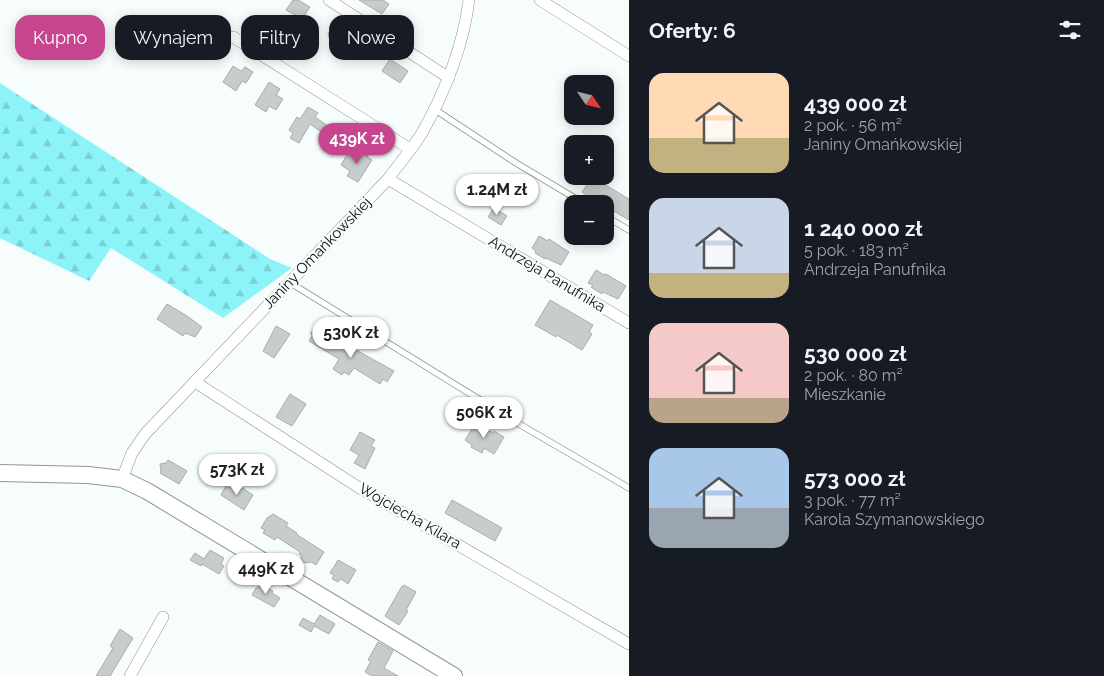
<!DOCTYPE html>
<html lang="pl">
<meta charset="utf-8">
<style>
body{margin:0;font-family:Raleway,sans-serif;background:#242831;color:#f1f3f6;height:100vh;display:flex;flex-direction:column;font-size:19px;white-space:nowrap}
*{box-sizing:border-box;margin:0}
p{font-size:16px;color:#9ea1a6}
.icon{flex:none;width:28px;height:28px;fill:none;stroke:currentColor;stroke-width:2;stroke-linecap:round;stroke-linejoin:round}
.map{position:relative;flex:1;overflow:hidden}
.side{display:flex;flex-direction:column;background:#171b24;width:475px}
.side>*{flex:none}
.banner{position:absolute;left:15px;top:15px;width:475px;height:45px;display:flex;gap:10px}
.needle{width:32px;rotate:125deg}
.controls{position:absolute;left:564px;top:75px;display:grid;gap:10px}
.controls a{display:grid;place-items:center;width:50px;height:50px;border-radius:10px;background:#171b24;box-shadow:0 2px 12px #0003;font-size:25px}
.price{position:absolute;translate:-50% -42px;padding:0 11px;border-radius:18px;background:#fff;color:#222;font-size:16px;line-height:32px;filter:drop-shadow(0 1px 2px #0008)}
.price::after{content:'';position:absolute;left:50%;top:30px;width:15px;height:11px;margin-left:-8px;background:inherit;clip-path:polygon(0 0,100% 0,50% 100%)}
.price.on{background:#c6458e;color:#fff}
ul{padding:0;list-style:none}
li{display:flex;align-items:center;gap:15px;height:125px;padding:0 20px}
li span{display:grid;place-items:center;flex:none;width:140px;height:100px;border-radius:15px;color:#555}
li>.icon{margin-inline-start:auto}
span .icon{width:60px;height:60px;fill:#fffc;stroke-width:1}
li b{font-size:21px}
h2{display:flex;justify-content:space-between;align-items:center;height:60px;padding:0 20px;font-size:21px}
.pill{padding:0 18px;border-radius:15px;background:#171b24;box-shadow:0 2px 12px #0003;font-size:18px;line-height:45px}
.pill.on{background:#c6458e;color:#fff}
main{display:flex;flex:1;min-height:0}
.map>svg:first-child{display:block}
</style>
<main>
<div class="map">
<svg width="629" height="676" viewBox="0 0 629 676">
<defs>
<pattern id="forest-firs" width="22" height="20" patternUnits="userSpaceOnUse" patternTransform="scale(1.25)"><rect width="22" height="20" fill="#8cf4f9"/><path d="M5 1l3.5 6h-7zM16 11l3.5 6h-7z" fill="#78d0d4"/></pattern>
</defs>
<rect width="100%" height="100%" fill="#f7fdfd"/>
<path fill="url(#forest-firs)" d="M 0,83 L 270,259 L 292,268 L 223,318 L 111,248 L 89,281 L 0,238 Z"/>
<g fill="#c7cdcd" stroke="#a8adae">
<path d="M 293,0 L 298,0 L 310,7 L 302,19 L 286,10 Z"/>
<path d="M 359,0 L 383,0 L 389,4 L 382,14 Z"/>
<path d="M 341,26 L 362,39 L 353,53 L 329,38 L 328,33 L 331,30 L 335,29 L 338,30 Z"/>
<path d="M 390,59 L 408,71 L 400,83 L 382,71 Z"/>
<path d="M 233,66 L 241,71 L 245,67 L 253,72 L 246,83 L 242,81 L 236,91 L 223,82 Z"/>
<path d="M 269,82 L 280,89 L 276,95 L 283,99 L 276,110 L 269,106 L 266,112 L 255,105 Z"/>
<path d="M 308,107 L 318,113 L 315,117 L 332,129 L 327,136 L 310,124 L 299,143 L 290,138 L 293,133 L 289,130 L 297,117 L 300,119 Z"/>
<path d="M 360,149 L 369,154 L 367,157 L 372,160 L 358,182 L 347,176 L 350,171 L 341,165 L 348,153 L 355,157 Z"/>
<path d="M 592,177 L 629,199 L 629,220 L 605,206 L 605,204 L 602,204 L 582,192 Z"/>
<path d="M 494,208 L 507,216 L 501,225 L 488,217 Z"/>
<path d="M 539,236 L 548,241 L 549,239 L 569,252 L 561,265 L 546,258 L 545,259 L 535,253 L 536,251 L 532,248 Z"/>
<path d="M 596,270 L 604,275 L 606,274 L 626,286 L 618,299 L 603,292 L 602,294 L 591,287 L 593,285 L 588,283 Z"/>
<path d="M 550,300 L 593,325 L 589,332 L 592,334 L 582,350 L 557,335 L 556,337 L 535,325 Z"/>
<path d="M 167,304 L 187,316 L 202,327 L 195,337 L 185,333 L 183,336 L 157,319 Z"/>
<path d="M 276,326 L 290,334 L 274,358 L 263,351 Z"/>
<path d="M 316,329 L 322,332 L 323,330 L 335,338 L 333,341 L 354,354 L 356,350 L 394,371 L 387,382 L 383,379 L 380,384 L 354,368 L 349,375 L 344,372 L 342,375 L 333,369 L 339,359 L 309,341 L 312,336 L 311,332 L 315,332 Z"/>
<path d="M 290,394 L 306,404 L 292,426 L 276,417 Z"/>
<path d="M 476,423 L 493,433 L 494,431 L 504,437 L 494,454 L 484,448 L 482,453 L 471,447 L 472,445 L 465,440 Z"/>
<path d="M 360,432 L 375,440 L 371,446 L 375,448 L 365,469 L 354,463 L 359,455 L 350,450 Z"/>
<path d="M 168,460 L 187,471 L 179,484 L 160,473 L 161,471 L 160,464 L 166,463 Z"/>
<path d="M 233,482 L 253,495 L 244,510 L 221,495 L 226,486 L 230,488 Z"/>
<path d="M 452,500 L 502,528 L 495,541 L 445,513 Z"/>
<path d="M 273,514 L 288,523 L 286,526 L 297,533 L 296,534 L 324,552 L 316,565 L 311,562 L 305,563 L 300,560 L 302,556 L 299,554 L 300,552 L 277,537 L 275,540 L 263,533 L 265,530 L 261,528 L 267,518 Z"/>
<path d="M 210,550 L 224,558 L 221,564 L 224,566 L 219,574 L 202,564 L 201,566 L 190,560 L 195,553 L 204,559 Z"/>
<path d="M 338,560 L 356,570 L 348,584 L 341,579 L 338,582 L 332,579 L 334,575 L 330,573 Z"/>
<path d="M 269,583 L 269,589 L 273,591 L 272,593 L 280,598 L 274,607 L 252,595 L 256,588 Z"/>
<path d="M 404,585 L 416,592 L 406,610 L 408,611 L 399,625 L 385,616 L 402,586 L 403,587 Z"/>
<path d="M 320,615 L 335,624 L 329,634 L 314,626 L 311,632 L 299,625 L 303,618 L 314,624 Z"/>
<path d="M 120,629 L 133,638 L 110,676 L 96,676 L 113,648 L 110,646 Z"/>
<path d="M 378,642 L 393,651 L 384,668 L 398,676 L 372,676 L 365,672 L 371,661 L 368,660 Z"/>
</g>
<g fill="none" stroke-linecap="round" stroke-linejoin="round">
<defs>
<g id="lane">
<path d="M 434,109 L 516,163 L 585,204"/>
<path d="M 605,216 L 629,230"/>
<path d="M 289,282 L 519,424 L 629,488"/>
</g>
<g id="street">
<path d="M 329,0 L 449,78"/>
<path d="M 540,0 L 629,56"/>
<path d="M 233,37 L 410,149"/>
<path d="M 388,179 L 629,323"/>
<path d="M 195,382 L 358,487 L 629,644"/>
<path d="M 122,479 L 132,453 L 145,434 L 388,179 C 399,164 412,149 422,133 C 445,92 463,47 469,0"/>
<path d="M 130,676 L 163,617"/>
</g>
<path id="secondary" d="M 0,473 L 88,475 L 122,479 L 147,491 L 454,676"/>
</defs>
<use href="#lane" stroke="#909595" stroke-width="7"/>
<use href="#street" stroke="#909595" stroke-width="12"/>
<use href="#secondary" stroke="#909595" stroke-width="18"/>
<use href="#lane" stroke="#fff" stroke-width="5.5"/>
<use href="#street" stroke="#fff" stroke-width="11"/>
<use href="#secondary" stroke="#fff" stroke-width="16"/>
</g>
<g text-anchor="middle" stroke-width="4.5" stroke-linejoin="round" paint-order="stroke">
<g font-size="15" fill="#0f1111" stroke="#f7fdfd">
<text transform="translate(317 253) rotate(-46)" y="5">Janiny Omańkowskiej</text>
<text transform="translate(547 274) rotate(31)" y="5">Andrzeja Panufnika</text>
<text transform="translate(410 516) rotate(30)" y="5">Wojciecha Kilara</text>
</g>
</g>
</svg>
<div class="controls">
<a><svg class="needle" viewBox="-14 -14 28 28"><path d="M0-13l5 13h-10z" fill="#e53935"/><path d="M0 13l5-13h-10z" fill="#9ea1a6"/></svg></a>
<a>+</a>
<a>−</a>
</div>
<b class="price on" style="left:357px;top:165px">439K zł</b>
<b class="price" style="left:497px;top:216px">1.24M zł</b>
<b class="price" style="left:351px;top:359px">530K zł</b>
<b class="price" style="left:484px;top:439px">506K zł</b>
<b class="price" style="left:237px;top:496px">573K zł</b>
<b class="price" style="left:266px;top:595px">449K zł</b>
<div class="banner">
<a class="pill on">Kupno</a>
<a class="pill">Wynajem</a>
<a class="pill">Filtry</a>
<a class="pill">Nowe</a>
</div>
</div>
<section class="side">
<h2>Oferty: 6<svg class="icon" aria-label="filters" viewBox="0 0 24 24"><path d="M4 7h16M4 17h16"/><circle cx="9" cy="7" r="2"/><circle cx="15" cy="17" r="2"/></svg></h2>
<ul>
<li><span style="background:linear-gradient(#ffd9b3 65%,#c2b280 0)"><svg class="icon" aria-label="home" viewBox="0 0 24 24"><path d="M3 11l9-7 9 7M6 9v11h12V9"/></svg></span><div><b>439 000 zł</b><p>2 pok. · 56 m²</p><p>Janiny Omańkowskiej</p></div></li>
<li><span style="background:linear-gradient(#c9d6e8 75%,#c2b280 0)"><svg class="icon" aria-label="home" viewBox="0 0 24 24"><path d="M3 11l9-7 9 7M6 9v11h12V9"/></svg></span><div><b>1 240 000 zł</b><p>5 pok. · 183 m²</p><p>Andrzeja Panufnika</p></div></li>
<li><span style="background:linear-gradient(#f6c9c9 75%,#b9a48a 0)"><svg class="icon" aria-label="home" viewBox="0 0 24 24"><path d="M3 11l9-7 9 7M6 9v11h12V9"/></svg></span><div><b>530 000 zł</b><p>2 pok. · 80 m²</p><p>Mieszkanie</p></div></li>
<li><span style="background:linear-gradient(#a9c7e8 60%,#9aa5b1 0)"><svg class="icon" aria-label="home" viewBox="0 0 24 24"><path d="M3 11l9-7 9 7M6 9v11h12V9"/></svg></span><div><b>573 000 zł</b><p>3 pok. · 77 m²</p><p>Karola Szymanowskiego</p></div></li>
</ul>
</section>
</main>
